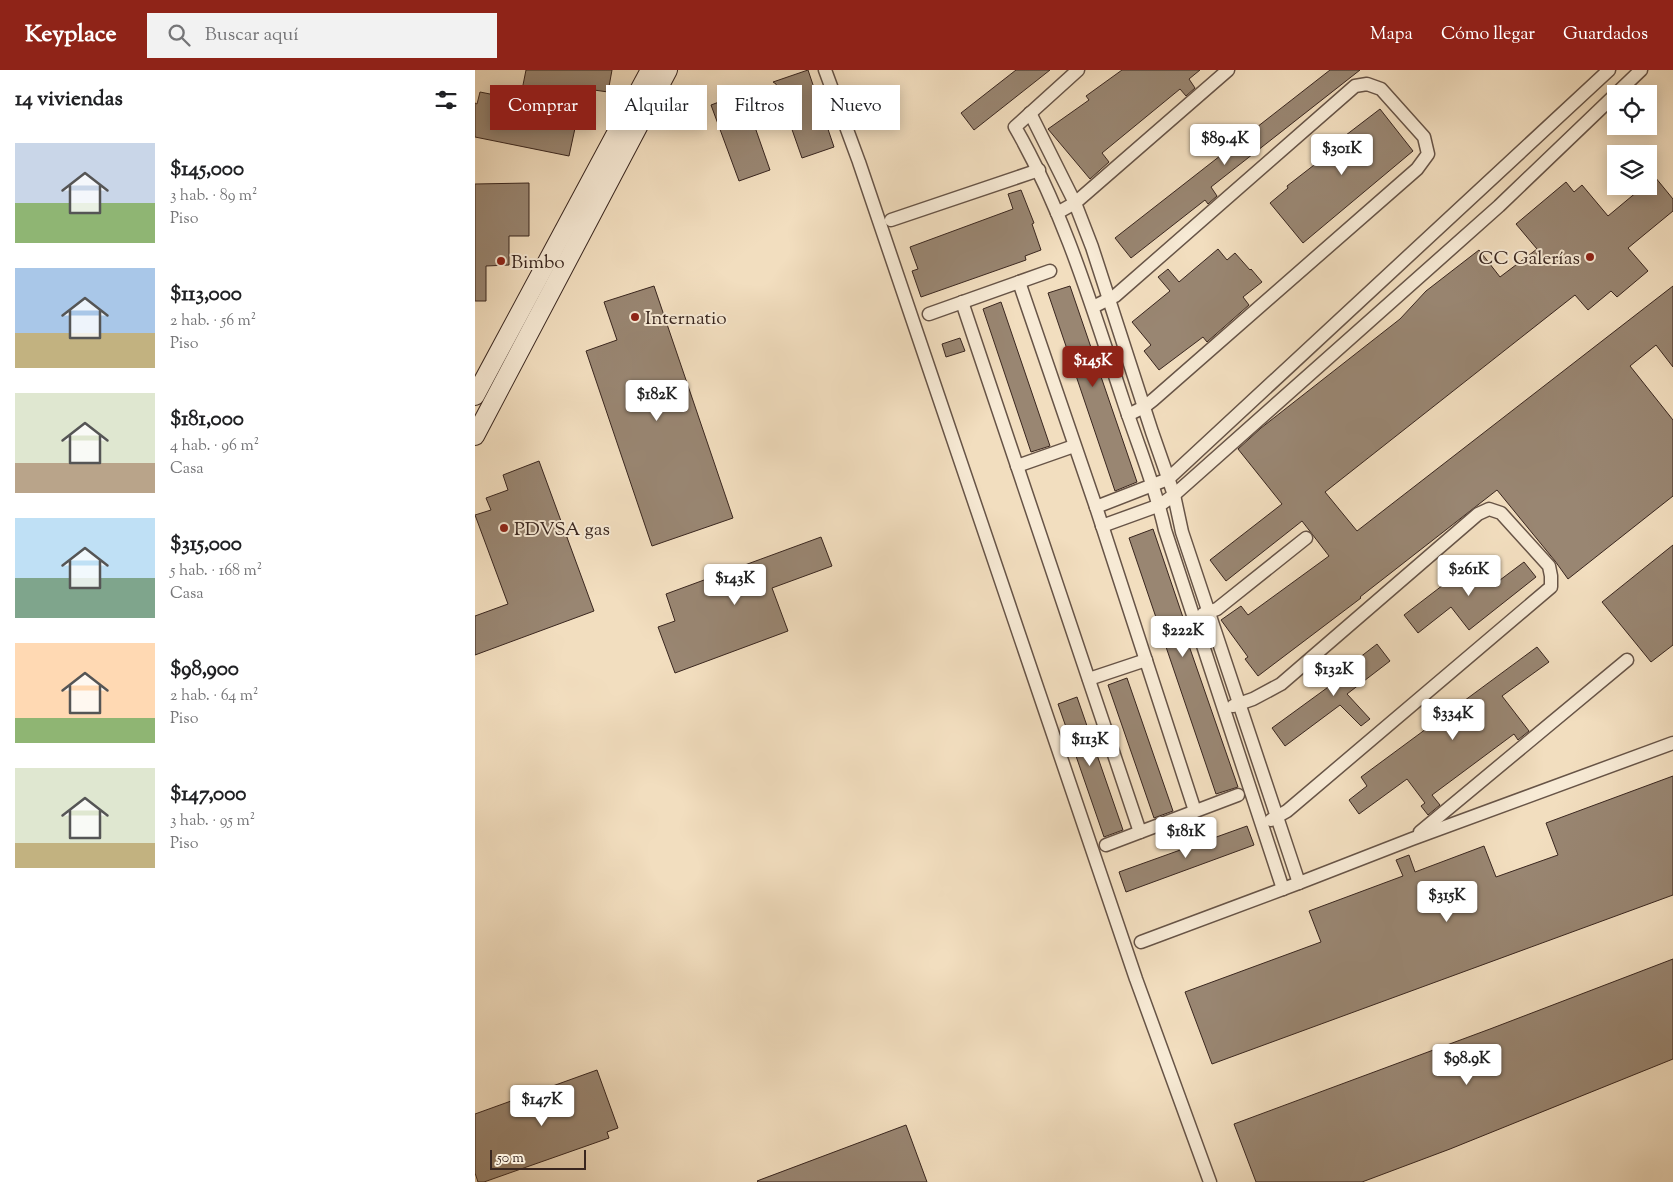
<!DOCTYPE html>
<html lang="es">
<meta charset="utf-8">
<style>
body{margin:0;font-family:"Sorts Mill Goudy",serif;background:#f2f2f2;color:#202124;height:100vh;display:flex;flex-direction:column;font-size:19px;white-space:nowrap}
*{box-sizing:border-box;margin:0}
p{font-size:16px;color:#757577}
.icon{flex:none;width:28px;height:28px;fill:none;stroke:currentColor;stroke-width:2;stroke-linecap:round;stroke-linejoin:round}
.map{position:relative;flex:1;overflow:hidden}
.sheet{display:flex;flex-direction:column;background:#fff;width:475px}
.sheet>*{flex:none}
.top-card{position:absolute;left:15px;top:15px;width:475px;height:45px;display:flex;gap:10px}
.controls{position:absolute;left:1132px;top:15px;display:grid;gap:10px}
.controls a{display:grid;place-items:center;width:50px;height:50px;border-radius:0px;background:#fff;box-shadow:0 2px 12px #0003;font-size:25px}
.scale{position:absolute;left:15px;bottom:12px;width:96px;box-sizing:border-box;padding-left:5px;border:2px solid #39261f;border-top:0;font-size:14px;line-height:18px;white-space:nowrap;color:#39261f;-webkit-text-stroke:4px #f7ead5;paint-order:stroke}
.price{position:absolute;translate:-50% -42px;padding:0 11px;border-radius:5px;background:#fff;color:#222;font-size:16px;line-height:32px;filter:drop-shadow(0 1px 2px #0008)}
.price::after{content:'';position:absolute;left:50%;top:30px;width:15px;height:11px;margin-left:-8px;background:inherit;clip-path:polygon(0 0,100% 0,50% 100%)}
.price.selected{background:#8f2418;color:#fff}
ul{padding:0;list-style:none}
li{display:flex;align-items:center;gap:15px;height:125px;padding:0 15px}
li span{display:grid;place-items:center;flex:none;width:140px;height:100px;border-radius:0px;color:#555}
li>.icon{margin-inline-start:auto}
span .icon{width:60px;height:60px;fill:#fffc;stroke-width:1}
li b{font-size:21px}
h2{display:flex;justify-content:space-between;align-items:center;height:60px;padding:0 15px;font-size:21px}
.tag{padding:0 18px;border-radius:0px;background:#fff;box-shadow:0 2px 12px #0003;font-size:18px;line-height:45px}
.tag.selected{background:#8f2418;color:#fff}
header{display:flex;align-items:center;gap:30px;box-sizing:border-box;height:70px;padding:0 25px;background:#8f2418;color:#fff}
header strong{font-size:24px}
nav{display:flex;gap:28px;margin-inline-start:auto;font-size:18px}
.search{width:350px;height:45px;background:#f2f2f2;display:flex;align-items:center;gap:12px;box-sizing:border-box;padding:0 18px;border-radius:0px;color:#757577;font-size:19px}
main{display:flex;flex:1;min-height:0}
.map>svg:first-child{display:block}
</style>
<header>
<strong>Keyplace</strong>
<div class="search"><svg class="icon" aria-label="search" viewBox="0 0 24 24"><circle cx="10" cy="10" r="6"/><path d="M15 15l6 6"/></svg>Buscar aquí</div>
<nav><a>Mapa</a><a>Cómo llegar</a><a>Guardados</a></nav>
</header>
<main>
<section class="sheet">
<h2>14 viviendas<svg class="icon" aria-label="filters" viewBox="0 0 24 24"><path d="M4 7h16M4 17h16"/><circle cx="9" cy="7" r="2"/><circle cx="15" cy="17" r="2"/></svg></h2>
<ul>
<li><span style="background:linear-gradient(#c9d6e8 60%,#8fb573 0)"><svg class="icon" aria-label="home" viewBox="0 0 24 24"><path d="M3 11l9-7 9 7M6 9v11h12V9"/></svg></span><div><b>$145,000</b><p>3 hab. · 89 m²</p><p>Piso</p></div></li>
<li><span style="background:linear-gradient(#a9c7e8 65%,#c2b280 0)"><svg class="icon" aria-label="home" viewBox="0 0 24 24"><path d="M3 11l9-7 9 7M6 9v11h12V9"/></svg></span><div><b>$113,000</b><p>2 hab. · 56 m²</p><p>Piso</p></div></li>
<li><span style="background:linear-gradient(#dfe7d0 70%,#b9a48a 0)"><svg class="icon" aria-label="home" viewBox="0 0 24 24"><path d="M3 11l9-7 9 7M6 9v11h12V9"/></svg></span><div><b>$181,000</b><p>4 hab. · 96 m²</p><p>Casa</p></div></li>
<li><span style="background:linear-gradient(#bfe0f5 60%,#7fa58c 0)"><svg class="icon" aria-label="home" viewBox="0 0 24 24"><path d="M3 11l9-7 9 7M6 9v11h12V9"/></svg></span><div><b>$315,000</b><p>5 hab. · 168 m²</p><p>Casa</p></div></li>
<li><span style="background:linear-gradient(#ffd9b3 75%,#8fb573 0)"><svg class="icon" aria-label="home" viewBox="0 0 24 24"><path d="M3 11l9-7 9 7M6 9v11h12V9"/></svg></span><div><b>$98,900</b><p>2 hab. · 64 m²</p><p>Piso</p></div></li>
<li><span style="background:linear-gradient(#dfe7d0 75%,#c2b280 0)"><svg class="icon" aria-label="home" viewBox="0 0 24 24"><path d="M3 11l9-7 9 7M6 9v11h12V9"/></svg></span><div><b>$147,000</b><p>3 hab. · 95 m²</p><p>Piso</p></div></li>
</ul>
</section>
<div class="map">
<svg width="1198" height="1112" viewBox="0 0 1198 1112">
<rect width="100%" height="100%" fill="#f2debf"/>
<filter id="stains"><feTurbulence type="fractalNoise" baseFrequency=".004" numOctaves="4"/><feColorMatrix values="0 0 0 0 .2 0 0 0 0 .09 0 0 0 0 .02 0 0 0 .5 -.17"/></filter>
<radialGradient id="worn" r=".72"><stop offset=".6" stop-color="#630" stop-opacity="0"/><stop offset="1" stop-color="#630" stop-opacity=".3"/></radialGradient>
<g fill="#998672" stroke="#39261f">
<path d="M 51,0 L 137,0 L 133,22 L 119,20 L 113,51 L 102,49 L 94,86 L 0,67 L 0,33 L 2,34 L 5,22 L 45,30 Z"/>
<path d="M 333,0 L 359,77 L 327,88 L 301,14 L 298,12 Z"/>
<path d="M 541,0 L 575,0 L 499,60 L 486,43 Z"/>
<path d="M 647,0 L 725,0 L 714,9 L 720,18 L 711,26 L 705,19 L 627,83 L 634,92 L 615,109 L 573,59 L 614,30 L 611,26 Z"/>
<path d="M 855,0 L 885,0 L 736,117 L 742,126 L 733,134 L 730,130 L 656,188 L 640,168 Z"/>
<path d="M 268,23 L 295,100 L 264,111 L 236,35 Z"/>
<path d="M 905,39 L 938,81 L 828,173 L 795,133 L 813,118 L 812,116 L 861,78 L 858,75 Z"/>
<path d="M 1180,107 L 1198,129 L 1198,141 L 1153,178 L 1173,201 L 1142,227 L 1136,221 L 1113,240 L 1100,225 L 850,422 L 882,461 L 1198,216 L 1198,297 L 1181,275 L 1155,296 L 1198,350 L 1198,426 L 1093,509 L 1080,491 L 1022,420 L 885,527 L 886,528 L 783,606 L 770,589 L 773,587 L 746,550 L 766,536 L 773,545 L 854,486 L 827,451 L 751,511 L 735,490 L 807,434 L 763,379 L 786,358 L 925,249 L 951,221 L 1004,180 L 1025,207 L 1062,179 L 1041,154 L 1091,112 L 1099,122 L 1107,115 L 1133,146 L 1169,116 L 1174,116 L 1174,112 Z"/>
<path d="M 54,113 L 54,166 L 34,166 L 34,195 L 11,196 L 11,231 L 0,231 L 0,114 Z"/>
<path d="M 546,120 L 559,153 L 557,154 L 566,180 L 550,186 L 551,190 L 446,227 L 437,201 L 443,199 L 435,177 L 538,139 L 533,124 Z"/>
<path d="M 743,179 L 752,190 L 760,183 L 775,200 L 776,199 L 787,212 L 768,227 L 774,235 L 732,272 L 728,267 L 684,300 L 669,281 L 676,275 L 657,252 L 695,221 L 683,207 L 693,199 L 704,212 Z"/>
<path d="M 179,216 L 258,448 L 177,476 L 111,281 L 142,270 L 129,232 Z"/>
<path d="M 595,216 L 662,412 L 640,421 L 573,223 Z"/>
<path d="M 526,232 L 575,376 L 556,382 L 508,239 Z"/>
<path d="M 485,268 L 490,281 L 471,287 L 467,274 Z"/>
<path d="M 64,391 L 119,541 L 0,585 L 0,546 L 33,534 L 0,445 L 16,440 L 11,428 L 33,420 L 28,405 Z"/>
<path d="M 678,459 L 715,568 L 712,570 L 763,717 L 741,724 L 654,468 Z"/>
<path d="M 346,467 L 357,496 L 297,518 L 313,561 L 200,603 L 183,557 L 200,551 L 191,524 Z"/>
<path d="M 1198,475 L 1198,575 L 1176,592 L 1127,532 Z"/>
<path d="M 998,492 L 1017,516 L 1049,492 L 1061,507 L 994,560 L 976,537 L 943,563 L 929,545 Z"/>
<path d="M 902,574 L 915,591 L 872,624 L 895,649 L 886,656 L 865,635 L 810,676 L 797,658 L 856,615 L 853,612 Z"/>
<path d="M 1062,577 L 1074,592 L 1027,626 L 1054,661 L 1043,670 L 1039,664 L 957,725 L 965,735 L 953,745 L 946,736 L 950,733 L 932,709 L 884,744 L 874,730 L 892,716 L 886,707 Z"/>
<path d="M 652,608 L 698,741 L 679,748 L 633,615 Z"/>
<path d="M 602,627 L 648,760 L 629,767 L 583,634 Z"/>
<path d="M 1198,706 L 1198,825 L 737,994 L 710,922 L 846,872 L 834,841 L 928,806 L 921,790 L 934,785 L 940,802 L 1009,776 L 1021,807 L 1083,785 L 1071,753 Z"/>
<path d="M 772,756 L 779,775 L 651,822 L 644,802 Z"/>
<path d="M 1198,889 L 1198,989 L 975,1079 L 887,1112 L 781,1112 L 759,1054 L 1015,959 Z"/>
<path d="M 122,1000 L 143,1058 L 132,1062 L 134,1068 L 9,1112 L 3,1112 L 0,1103 L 0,1044 Z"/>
<path d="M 431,1055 L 452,1112 L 283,1112 L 282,1111 Z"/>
</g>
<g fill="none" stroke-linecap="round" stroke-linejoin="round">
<defs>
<g id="street">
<path d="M 350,0 L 384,92 L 661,909 L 735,1112"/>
<path d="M 603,0 L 540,57 C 589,142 617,237 648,330 C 662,373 680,415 690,460 L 808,819"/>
<path d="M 555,43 L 600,133 L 617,177 L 677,362 L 699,425 L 707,462 L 824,813"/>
<path d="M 582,143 L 600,133 L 753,0"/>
<path d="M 416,150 L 564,100"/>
<path d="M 544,212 L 621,437 L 720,741"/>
<path d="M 487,232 L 665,762"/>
<path d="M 618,237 L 640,226 L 880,16 L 892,14 L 906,19 L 949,67 L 953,84 L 942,99 L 678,330 L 669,337 L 653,345"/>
<path d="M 454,244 L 575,201"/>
<path d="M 542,396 L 599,376"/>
<path d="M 621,437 L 693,409 L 1134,0"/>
<path d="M 627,456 L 685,435 L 699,425 L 1024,136 L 1166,0"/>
<path d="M 728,544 L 742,539 L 831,468"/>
<path d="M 614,609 L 671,590"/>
<path d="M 758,636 L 778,629 L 806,614 L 1003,444 L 1014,439 L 1026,443 L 1074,496 L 1076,506 L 1076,517 L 812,741 L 796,750"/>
<path d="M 945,762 L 1152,590"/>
<path d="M 631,775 L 763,725"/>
<path d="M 666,872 L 824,813 L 937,769 L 1198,673"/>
</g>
<g id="secondary">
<path d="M 0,326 L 175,0"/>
<path d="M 0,366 L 193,0"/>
</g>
</defs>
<use href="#street" stroke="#675447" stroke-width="15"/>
<use href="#secondary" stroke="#39261f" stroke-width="20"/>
<use href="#street" stroke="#f7ead5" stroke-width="12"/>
<use href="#secondary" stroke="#f7ead5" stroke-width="18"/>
</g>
<g fill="#8f2418" stroke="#f7ead5" stroke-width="2">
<circle cx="1115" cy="187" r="5"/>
<circle cx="26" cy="191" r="5"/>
<circle cx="160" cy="247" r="5"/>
<circle cx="29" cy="458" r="5"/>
</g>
<g text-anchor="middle" stroke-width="4" stroke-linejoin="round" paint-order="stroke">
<g font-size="19" fill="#39261f" stroke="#f7ead5" text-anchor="start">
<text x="1105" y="194" text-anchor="end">CC Galerías</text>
<text x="36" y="198">Bimbo</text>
<text x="170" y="254">Internatio</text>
<text x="39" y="465">PDVSA gas</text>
</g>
</g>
<rect width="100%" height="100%" filter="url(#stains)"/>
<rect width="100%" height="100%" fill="url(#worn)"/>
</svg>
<div class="controls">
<a><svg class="icon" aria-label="locate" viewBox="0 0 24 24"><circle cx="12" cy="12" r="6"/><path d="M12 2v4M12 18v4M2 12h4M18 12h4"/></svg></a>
<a><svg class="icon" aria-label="layers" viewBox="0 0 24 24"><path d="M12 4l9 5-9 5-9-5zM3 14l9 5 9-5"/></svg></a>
</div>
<div class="scale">50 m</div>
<b class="price" style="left:750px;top:96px">$89.4K</b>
<b class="price" style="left:867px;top:106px">$301K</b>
<b class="price selected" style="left:618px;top:318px">$145K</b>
<b class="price" style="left:182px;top:352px">$182K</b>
<b class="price" style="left:994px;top:527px">$261K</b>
<b class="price" style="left:260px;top:536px">$143K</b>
<b class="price" style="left:708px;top:588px">$222K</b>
<b class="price" style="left:859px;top:627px">$132K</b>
<b class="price" style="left:978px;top:671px">$334K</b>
<b class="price" style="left:615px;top:697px">$113K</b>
<b class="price" style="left:711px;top:789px">$181K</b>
<b class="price" style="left:972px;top:853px">$315K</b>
<b class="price" style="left:992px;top:1016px">$98.9K</b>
<b class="price" style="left:67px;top:1057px">$147K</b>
<div class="top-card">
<a class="tag selected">Comprar</a>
<a class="tag">Alquilar</a>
<a class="tag">Filtros</a>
<a class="tag">Nuevo</a>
</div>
</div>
</main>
